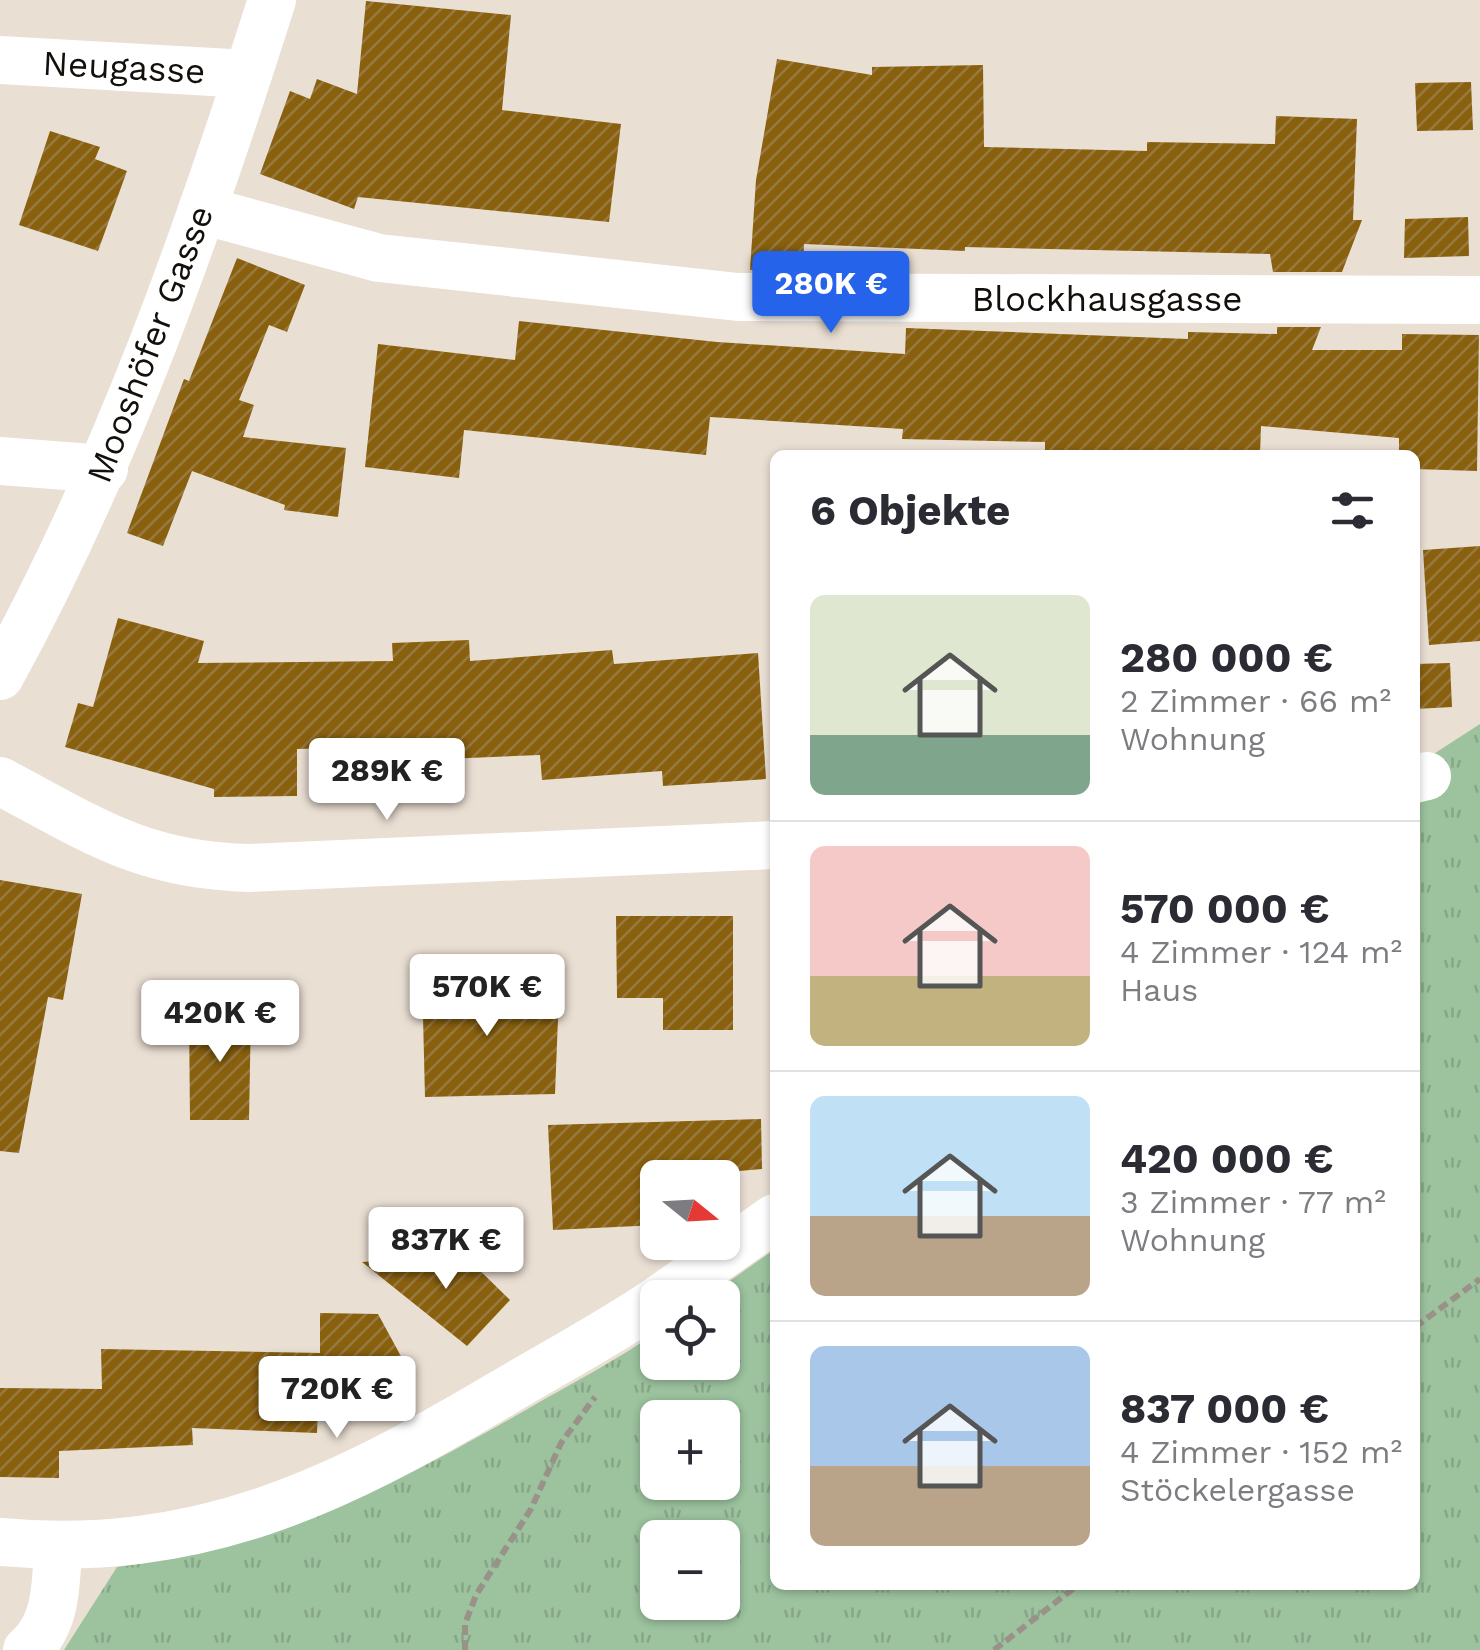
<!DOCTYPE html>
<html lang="de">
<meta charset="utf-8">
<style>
body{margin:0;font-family:"Work Sans",sans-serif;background:#f2f2f3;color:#2b2b33;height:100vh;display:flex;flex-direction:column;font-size:38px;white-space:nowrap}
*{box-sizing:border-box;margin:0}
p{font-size:32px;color:#7c7c81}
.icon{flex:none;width:55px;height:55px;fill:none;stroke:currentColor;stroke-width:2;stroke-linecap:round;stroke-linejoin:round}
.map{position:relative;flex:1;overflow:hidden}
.side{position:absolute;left:770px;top:450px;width:650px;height:1140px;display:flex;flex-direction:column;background:#fff;border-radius:15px;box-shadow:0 2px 8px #0004}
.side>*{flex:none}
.needle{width:65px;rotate:108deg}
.buttons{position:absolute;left:640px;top:1160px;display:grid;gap:20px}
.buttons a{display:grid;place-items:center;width:100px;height:100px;border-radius:15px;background:#fff;box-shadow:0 2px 8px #0004;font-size:50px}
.price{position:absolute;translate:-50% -85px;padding:0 22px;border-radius:10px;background:#fff;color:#222;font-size:32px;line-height:65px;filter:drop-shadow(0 2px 5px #0008)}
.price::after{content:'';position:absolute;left:50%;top:60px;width:30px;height:22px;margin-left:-15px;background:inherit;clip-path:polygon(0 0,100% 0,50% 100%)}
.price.on{background:#2563eb;color:#fff}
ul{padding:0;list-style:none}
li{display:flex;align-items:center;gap:30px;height:250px;padding:0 40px}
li+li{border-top:2px solid #e1e1e2}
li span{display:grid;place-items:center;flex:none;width:280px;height:200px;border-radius:15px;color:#555}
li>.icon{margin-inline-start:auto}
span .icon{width:120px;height:120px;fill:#fffc;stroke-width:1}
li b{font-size:42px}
h2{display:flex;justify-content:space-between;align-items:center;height:120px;padding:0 40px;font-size:42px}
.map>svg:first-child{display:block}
</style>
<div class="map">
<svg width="1480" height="1650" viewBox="0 0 1480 1650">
<defs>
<pattern id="grass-tufts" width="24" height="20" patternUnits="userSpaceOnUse" patternTransform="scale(2.5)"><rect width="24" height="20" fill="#9cc29e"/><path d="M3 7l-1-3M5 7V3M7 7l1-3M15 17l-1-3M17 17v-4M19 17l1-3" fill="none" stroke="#86a687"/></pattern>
<pattern id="building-hatch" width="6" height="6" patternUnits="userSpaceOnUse" patternTransform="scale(2.5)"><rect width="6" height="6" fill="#89600e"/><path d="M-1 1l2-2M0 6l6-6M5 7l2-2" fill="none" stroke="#977a40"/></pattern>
</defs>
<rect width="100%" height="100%" fill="#eadfd3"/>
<path fill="url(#grass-tufts)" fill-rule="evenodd" d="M 1480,724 L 1480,1650 L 64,1650 L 117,1567 C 280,1545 385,1490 526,1410 C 570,1384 616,1361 657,1332 L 658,1362 L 722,1362 L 722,1298 L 707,1297 L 775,1249 L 775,1585 L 1415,1585 L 1415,766 ZM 658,1418 L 722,1418 L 722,1482 L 658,1482 ZM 658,1538 L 722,1538 L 722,1602 L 658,1602 Z"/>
<g fill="url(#building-hatch)">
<path d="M 366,1 L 511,15 L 502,110 L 621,124 L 609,222 L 358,197 L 354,209 L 260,174 L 290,91 L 310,99 L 317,79 L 357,94 Z"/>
<path d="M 777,59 L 872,75 L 872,67 L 983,65 L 984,147 L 1147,151 L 1147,142 L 1275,144 L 1276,116 L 1357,119 L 1353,220 L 1362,220 L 1342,272 L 1273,272 L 1270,254 L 965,247 L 965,251 L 804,244 L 803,270 L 750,270 L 756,180 Z"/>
<path d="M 1471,82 L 1473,130 L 1417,131 L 1415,83 Z"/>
<path d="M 50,131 L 100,147 L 95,159 L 127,171 L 98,251 L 19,225 Z"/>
<path d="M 1468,217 L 1469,256 L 1404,258 L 1405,219 Z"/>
<path d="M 237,258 L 305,285 L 287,332 L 269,325 L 239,400 L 254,405 L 243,437 L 346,448 L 338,517 L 284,510 L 285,505 L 192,471 L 163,546 L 127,533 L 184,379 L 189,381 Z"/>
<path d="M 519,321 L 717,342 L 905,354 L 906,328 L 1188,339 L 1188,332 L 1277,334 L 1277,327 L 1321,327 L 1312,350 L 1402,350 L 1402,334 L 1479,335 L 1477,471 L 1415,469 L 1415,455 L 1399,455 L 1399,438 L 1261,426 L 1260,455 L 1045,455 L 1045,442 L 902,439 L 903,429 L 710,417 L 706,455 L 464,430 L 459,478 L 365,467 L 378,344 L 515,360 Z"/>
<path d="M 1480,546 L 1480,641 L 1429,645 L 1423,550 Z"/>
<path d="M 118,618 L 204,641 L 198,663 L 393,661 L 392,643 L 469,640 L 470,661 L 612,650 L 614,664 L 758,653 L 766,779 L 663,786 L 662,771 L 542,780 L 540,755 L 374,762 L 373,747 L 297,749 L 297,796 L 214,797 L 214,789 L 65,747 L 78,703 L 93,707 Z"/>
<path d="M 1450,663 L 1452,707 L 1415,709 L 1415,664 Z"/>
<path d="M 0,880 L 82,894 L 63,1000 L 48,997 L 19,1153 L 0,1151 Z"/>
<path d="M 616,916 L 733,916 L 733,1030 L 663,1030 L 663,998 L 617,998 Z"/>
<path d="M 499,973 L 499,996 L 559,994 L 555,1094 L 425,1097 L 422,976 Z"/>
<path d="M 189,1010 L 251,1010 L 249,1120 L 190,1120 Z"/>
<path d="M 761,1119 L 762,1169 L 658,1178 L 658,1225 L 553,1230 L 548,1125 Z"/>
<path d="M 464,1255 L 510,1300 L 467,1346 L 362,1262 Z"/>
<path d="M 320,1313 L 378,1314 L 415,1382 L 354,1409 L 318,1409 L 317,1433 L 192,1428 L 193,1445 L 59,1451 L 59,1478 L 0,1477 L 0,1388 L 102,1389 L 101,1349 L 320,1353 Z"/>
</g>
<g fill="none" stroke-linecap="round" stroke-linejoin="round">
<g stroke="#9a9289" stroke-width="6" stroke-dasharray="10 5" stroke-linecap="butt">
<path d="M 1415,1327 L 1480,1279"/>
<path d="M 465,1650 L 465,1624 L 476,1595 L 531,1509 L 561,1443 L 595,1397"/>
<path d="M 994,1650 L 1078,1585"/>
</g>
<g stroke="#fff" stroke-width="48">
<path d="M 0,60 L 248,74"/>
<path d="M 202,210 L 379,258 L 738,297 L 1480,300"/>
<path d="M 0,461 L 104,469"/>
<path d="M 0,676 C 118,461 198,233 272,0"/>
<path d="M 1415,779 L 1427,776"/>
<path d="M 0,781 C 93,830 141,865 249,868 L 775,845"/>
<path d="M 661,1298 L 775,1218"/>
<path d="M 0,1542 C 199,1559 334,1493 501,1394 C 553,1363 608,1334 658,1300"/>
<path d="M 27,1650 C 57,1625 56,1583 58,1547"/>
</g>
</g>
<g text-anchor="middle" stroke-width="9" stroke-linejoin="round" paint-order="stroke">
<g font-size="35" fill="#130f0b" stroke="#fff">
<text transform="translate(124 67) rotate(3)" y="12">Neugasse</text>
<text x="1107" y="311">Blockhausgasse</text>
<text transform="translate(150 344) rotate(-69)" y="12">Mooshöfer Gasse</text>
</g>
</g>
</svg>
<div class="buttons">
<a><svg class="needle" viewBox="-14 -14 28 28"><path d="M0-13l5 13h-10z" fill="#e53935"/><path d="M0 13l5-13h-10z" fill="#7c7c81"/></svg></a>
<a><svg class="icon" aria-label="locate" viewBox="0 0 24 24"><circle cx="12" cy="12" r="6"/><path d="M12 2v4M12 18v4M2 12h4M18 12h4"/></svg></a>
<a>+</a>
<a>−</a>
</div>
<b class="price on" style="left:831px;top:336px">280K €</b>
<b class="price" style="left:387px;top:823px">289K €</b>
<b class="price" style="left:487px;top:1039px">570K €</b>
<b class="price" style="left:220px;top:1065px">420K €</b>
<b class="price" style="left:446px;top:1292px">837K €</b>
<b class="price" style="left:337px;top:1441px">720K €</b>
<section class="side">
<h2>6 Objekte<svg class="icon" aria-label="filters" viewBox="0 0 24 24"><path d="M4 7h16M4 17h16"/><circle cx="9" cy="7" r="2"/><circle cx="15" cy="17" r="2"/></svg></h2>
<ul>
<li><span style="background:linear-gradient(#dfe7d0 70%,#7fa58c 0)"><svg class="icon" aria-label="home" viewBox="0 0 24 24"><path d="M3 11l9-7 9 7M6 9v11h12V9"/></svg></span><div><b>280 000 €</b><p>2 Zimmer · 66 m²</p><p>Wohnung</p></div></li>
<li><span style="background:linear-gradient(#f6c9c9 65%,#c2b280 0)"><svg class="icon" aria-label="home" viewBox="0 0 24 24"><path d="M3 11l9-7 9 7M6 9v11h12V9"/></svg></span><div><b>570 000 €</b><p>4 Zimmer · 124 m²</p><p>Haus</p></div></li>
<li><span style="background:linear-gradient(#bfe0f5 60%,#b9a48a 0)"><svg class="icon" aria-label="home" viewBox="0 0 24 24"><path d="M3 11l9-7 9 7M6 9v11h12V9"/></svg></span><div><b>420 000 €</b><p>3 Zimmer · 77 m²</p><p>Wohnung</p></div></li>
<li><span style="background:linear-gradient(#a9c7e8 60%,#b9a48a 0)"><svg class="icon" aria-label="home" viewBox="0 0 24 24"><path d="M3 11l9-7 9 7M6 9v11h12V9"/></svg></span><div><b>837 000 €</b><p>4 Zimmer · 152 m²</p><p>Stöckelergasse</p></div></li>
</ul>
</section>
</div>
